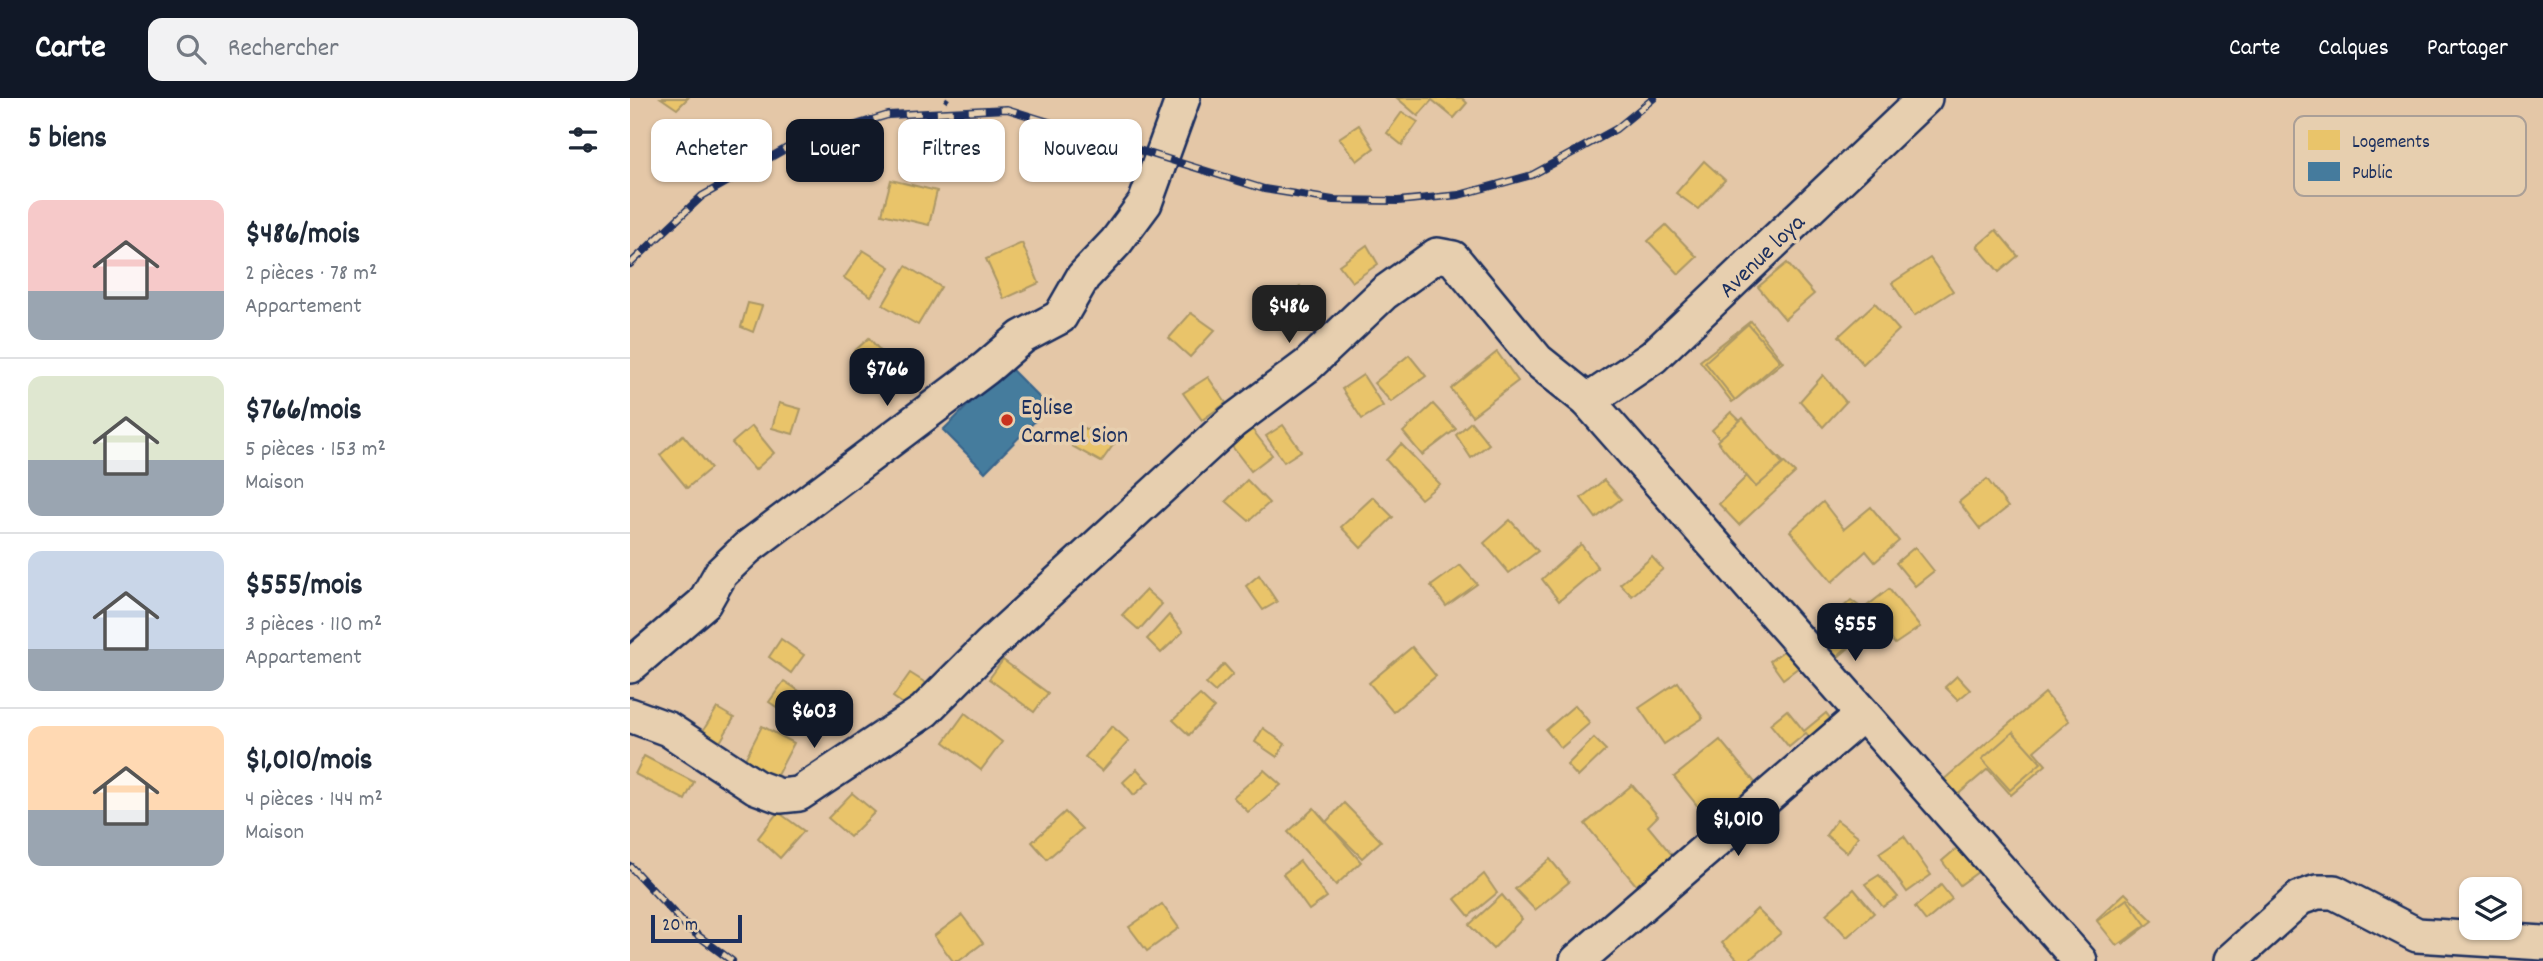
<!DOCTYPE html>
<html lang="fr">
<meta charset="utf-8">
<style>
body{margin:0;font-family:Dekko,sans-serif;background:#f2f2f3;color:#1f2937;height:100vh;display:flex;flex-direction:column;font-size:26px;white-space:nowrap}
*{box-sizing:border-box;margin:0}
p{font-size:23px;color:#747a83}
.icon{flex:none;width:38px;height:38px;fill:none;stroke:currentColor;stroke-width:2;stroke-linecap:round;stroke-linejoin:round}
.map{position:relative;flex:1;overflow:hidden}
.side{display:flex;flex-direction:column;background:#fff;width:630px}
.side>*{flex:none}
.guide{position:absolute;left:21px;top:21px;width:665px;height:63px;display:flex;gap:14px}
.fabs{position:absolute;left:1829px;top:779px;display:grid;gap:14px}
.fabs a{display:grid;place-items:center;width:63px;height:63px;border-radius:14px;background:#fff;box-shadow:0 2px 5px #0004;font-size:35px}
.scale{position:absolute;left:21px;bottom:18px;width:91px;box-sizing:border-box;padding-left:7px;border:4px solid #1b2f5e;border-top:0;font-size:19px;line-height:24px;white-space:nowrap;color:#1b2f5e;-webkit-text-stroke:5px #e7cfaf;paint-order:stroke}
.price{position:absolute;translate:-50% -60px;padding:0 16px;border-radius:14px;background:#111827;color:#fff;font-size:23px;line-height:46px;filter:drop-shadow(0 2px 4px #0008)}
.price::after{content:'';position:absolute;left:50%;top:42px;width:21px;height:16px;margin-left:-10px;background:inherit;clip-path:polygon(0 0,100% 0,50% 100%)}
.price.on{background:#222;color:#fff}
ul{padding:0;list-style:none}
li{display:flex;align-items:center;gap:21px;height:175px;padding:0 28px}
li+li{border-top:2px solid #e0e1e3}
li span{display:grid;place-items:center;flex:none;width:196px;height:140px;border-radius:14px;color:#555}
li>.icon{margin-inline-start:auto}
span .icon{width:84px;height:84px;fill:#fffc;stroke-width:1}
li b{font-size:30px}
h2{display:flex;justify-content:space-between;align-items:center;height:84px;padding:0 28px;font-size:30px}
.pill{padding:0 24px;border-radius:14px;background:#fff;box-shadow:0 2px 5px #0004;font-size:24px;line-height:63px}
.pill.on{background:#111827;color:#fff}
header{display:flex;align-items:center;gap:42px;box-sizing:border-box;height:98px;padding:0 35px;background:#111827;color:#fff}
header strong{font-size:33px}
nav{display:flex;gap:38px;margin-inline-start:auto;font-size:24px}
.search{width:490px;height:63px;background:#f2f2f3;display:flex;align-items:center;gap:18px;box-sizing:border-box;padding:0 24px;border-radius:14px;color:#747a83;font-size:26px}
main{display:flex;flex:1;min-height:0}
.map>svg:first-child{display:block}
</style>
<header>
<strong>Carte</strong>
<div class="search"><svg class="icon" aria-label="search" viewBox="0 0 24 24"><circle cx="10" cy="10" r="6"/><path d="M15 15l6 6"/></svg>Rechercher</div>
<nav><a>Carte</a><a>Calques</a><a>Partager</a></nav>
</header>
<main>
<section class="side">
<h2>5 biens<svg class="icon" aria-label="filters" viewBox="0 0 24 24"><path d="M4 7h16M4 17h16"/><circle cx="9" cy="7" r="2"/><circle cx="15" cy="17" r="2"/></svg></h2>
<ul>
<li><span style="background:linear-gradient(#f6c9c9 65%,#9aa5b1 0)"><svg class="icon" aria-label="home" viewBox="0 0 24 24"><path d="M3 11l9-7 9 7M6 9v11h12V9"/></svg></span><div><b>$486/mois</b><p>2 pièces · 78 m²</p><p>Appartement</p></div></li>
<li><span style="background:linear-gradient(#dfe7d0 60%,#9aa5b1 0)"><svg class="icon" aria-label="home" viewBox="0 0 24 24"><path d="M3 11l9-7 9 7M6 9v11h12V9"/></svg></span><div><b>$766/mois</b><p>5 pièces · 153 m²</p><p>Maison</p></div></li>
<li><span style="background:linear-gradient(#c9d6e8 70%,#9aa5b1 0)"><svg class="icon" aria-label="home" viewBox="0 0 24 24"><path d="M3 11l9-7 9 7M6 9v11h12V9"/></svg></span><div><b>$555/mois</b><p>3 pièces · 110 m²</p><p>Appartement</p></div></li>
<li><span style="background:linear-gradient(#ffd9b3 60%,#9aa5b1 0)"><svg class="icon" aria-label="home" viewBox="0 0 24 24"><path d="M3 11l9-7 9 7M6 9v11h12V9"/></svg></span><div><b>$1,010/mois</b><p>4 pièces · 144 m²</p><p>Maison</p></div></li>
</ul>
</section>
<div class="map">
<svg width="1913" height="863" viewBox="0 0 1913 863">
<rect width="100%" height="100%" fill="#e4c7a7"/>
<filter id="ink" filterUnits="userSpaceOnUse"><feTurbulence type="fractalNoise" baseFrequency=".0143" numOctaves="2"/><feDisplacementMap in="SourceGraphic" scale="14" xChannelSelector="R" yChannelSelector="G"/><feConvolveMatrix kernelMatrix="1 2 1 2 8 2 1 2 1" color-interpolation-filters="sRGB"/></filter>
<g filter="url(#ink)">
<g fill="#e9c46a" stroke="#ab9766" stroke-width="2">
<path d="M 31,0 L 58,0 L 47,11 Z"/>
<path d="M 767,0 L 832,0 L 837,5 L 824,20 L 802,2 L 788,18 Z"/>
<path d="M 772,14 L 788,24 L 772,47 L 757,35 Z"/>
<path d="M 729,27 L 744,50 L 727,63 L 709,40 Z"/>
<path d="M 1074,63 L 1095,82 L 1068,111 L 1046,95 Z"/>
<path d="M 261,82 L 307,93 L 299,127 L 252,116 Z"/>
<path d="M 1036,127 L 1067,159 L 1049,176 L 1018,143 Z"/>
<path d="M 1366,132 L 1388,158 L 1369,174 L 1347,148 Z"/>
<path d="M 392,145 L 409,185 L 374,201 L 356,161 Z"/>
<path d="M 737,147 L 748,166 L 722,184 L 709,167 Z"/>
<path d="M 233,152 L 260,169 L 241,198 L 214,180 Z"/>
<path d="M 1300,160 L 1323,193 L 1284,218 L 1262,185 Z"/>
<path d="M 1157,165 L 1184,196 L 1155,221 L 1128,189 Z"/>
<path d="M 276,168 L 311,189 L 288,227 L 253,207 Z"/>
<path d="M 670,188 L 686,210 L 668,223 L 651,203 Z"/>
<path d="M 118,205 L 132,208 L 123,234 L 111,229 Z"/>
<path d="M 1245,205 L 1269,232 L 1233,266 L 1209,238 Z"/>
<path d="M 561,215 L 585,232 L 560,259 L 539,240 Z"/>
<path d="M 1121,223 L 1153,264 L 1102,304 L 1070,263 Z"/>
<path d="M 1118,226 L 1150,263 L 1105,302 L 1075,264 Z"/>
<path d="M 239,240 L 254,257 L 236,274 L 221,256 Z"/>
<path d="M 867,254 L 888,283 L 842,318 L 821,291 Z"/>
<path d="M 779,257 L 796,278 L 761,304 L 744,285 Z"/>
<path d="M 733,277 L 753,308 L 732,321 L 712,291 Z"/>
<path d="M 1193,277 L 1216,304 L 1193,329 L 1170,303 Z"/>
<path d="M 578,279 L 596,305 L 572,322 L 553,295 Z"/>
<path d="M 149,305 L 171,311 L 163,336 L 142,330 Z"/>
<path d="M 803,306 L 826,331 L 792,357 L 773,334 Z"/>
<path d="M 1101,314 L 1165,375 L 1109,427 L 1089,406 L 1120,375 L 1082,332 Z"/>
<path d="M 1113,320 L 1153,366 L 1126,389 L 1087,343 Z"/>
<path d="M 615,322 L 642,357 L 621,373 L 594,338 Z"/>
<path d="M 841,324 L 859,346 L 841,360 L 826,337 Z"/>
<path d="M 653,327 L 671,353 L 654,364 L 636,338 Z"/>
<path d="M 122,328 L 144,355 L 125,372 L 102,345 Z"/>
<path d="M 451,329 L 486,343 L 471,364 L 442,348 Z"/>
<path d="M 53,337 L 81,370 L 57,390 L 30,357 Z"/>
<path d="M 771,346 L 810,386 L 791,401 L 756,362 Z"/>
<path d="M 1357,381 L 1378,409 L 1350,431 L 1329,404 Z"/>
<path d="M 617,382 L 639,405 L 619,423 L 596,403 Z"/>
<path d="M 974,382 L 991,401 L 966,420 L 951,400 Z"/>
<path d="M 743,399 L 763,419 L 731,450 L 711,429 Z"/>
<path d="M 1193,404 L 1214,431 L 1241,409 L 1269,443 L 1245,464 L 1236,453 L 1202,484 L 1160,433 Z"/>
<path d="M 880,422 L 908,453 L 879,475 L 854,445 Z"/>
<path d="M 951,446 L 968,470 L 929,503 L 912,481 Z"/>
<path d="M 1285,449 L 1304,473 L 1285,488 L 1266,465 Z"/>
<path d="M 1022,459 L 1033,471 L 1002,498 L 990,486 Z"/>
<path d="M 830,467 L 847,486 L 816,508 L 801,488 Z"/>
<path d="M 629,477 L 647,504 L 633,512 L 616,488 Z"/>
<path d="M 1259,491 L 1290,529 L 1265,546 L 1248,525 L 1207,560 L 1187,533 L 1221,502 L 1233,511 Z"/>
<path d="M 516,492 L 532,506 L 509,532 L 492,517 Z"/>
<path d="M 1223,507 L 1242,528 L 1206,559 L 1187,538 Z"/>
<path d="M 539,517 L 553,534 L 531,555 L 517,541 Z"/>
<path d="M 151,541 L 174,557 L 161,575 L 139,559 Z"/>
<path d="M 1163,546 L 1177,563 L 1153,581 L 1140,563 Z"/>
<path d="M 782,549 L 806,578 L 763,614 L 739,585 Z"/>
<path d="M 373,562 L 418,595 L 404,614 L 359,581 Z"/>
<path d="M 594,566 L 603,576 L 585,594 L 576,586 Z"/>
<path d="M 280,575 L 299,587 L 282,612 L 263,599 Z"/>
<path d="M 1327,578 L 1340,592 L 1328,602 L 1315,589 Z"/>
<path d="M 154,583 L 183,602 L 169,624 L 139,604 Z"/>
<path d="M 1048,584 L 1073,620 L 1034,646 L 1009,610 Z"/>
<path d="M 1415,595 L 1439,623 L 1404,653 L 1416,667 L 1381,697 L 1358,671 L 1326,698 L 1312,683 Z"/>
<path d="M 570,597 L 584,610 L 559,637 L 543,622 Z"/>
<path d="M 945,607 L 960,625 L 931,650 L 916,632 Z"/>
<path d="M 87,610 L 104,620 L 89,646 L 71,636 Z"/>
<path d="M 1157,612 L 1174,633 L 1196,615 L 1209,631 L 1187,649 L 1176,635 L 1159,649 L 1140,626 Z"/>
<path d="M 335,615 L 372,644 L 351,672 L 314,644 Z"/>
<path d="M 132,628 L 164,645 L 145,681 L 113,665 Z"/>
<path d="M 482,628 L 499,643 L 472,673 L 455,659 Z"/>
<path d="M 633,630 L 655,646 L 647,659 L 625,644 Z"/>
<path d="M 1383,634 L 1411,665 L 1380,692 L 1352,661 Z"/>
<path d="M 964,640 L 976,652 L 948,679 L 937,667 Z"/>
<path d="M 1090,642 L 1133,694 L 1087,732 L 1044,679 Z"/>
<path d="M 14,658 L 64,684 L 55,702 L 5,676 Z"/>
<path d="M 507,671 L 519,684 L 504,697 L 493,684 Z"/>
<path d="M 634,672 L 651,687 L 618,714 L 603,699 Z"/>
<path d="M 1002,687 L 1028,718 L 1018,728 L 1047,763 L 1011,793 L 955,726 Z"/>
<path d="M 222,695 L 245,714 L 220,739 L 198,720 Z"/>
<path d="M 714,705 L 751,743 L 732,760 L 696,724 Z"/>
<path d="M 684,710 L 731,764 L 706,787 L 658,734 Z"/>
<path d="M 148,714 L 174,733 L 150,760 L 128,740 Z"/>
<path d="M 435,714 L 452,731 L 417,761 L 402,744 Z"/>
<path d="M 1207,722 L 1228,738 L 1217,755 L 1196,737 Z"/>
<path d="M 1274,738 L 1301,777 L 1277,794 L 1249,755 Z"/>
<path d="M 1334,744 L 1356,768 L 1330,787 L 1312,763 Z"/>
<path d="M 920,761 L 939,784 L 905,812 L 885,791 Z"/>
<path d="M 670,763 L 697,799 L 679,812 L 653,776 Z"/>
<path d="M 854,776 L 867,795 L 839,818 L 825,801 Z"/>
<path d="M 1249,777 L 1268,799 L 1253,809 L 1235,786 Z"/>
<path d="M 1311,787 L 1322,801 L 1296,823 L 1285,809 Z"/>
<path d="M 1224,791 L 1244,815 L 1217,839 L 1196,816 Z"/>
<path d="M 1495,795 L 1523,823 L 1493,846 L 1467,821 Z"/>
<path d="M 872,797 L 892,821 L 863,851 L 839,827 Z"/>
<path d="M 1497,801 L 1516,827 L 1487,848 L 1467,823 Z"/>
<path d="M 532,806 L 549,830 L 517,853 L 499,829 Z"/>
<path d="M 1127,811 L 1151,835 L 1118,863 L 1109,863 L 1092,845 Z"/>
<path d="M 332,817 L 353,845 L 329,863 L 323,863 L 304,838 Z"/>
</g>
<path fill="#457b9d" stroke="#38648a" stroke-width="2" d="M 378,268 L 419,309 L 355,374 L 313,332 Z"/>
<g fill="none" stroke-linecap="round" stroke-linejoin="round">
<defs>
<g id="minor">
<path d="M 958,303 L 1023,259 L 1295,0"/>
<path d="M 0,568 L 74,505 L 91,475 L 117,450 L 356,270 L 392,239 L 430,219 L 453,179 L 486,144 L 515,105 L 553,0"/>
<path d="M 0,617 L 38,631 L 126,689 L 150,698 L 169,696 L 294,613 L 360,547 L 602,324 L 678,267 L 754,195 L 807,157 L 823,160 L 907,262 L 958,303 L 1450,863"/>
<path d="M 947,863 L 1233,616"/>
<path d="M 1600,863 L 1670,800 L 1687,794 L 1704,794 L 1787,837 L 1913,845"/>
</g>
</defs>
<use href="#minor" stroke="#1b2f5e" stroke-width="38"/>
<path stroke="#1b2f5e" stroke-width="4.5" stroke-dasharray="5 5" stroke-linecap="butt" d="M 315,4 L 318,0"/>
<use href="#minor" stroke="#e7cfaf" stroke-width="33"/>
<defs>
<g id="rail">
<path d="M 0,166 L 72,98 L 164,46 L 258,17 L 377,11 L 634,91 L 703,102 L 768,103 L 829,97 L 902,77 L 986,31 L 1024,0"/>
<path d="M 0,768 L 58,830 L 102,863"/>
</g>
</defs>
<use href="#rail" stroke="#1b2f5e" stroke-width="8"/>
<use href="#rail" stroke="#e7cfaf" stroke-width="5" stroke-dasharray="16" stroke-linecap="butt"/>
</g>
</g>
<circle fill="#c8321e" stroke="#e7cfaf" stroke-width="2.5" cx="377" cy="322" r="7"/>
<g text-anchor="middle" stroke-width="7" stroke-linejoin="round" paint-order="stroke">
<g font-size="24" fill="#1b2f5e" stroke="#e7cfaf">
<text transform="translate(1131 157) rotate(-44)" y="8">Avenue loya</text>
</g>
<g font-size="24" fill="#1b2f5e" stroke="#e7cfaf" text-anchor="start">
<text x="391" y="316">Eglise<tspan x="391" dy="28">Carmel Sion</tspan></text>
</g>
</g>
<rect x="1664" y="18" width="232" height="80" rx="10" fill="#e7cfaf" stroke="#aa9f97" stroke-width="2"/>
<rect x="1678" y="32" width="32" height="20" fill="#e9c46a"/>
<rect x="1678" y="64" width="32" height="19" fill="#457b9d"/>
<g font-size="19" fill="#1b2f5e">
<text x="1722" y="49">Logements</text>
<text x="1722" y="80">Public</text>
</g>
</svg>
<div class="fabs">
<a><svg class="icon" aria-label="layers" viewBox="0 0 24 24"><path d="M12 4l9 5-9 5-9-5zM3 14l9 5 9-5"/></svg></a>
</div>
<div class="scale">20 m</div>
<b class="price on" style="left:659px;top:247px">$486</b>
<b class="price" style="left:257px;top:310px">$766</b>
<b class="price" style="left:1225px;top:565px">$555</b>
<b class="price" style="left:184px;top:652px">$603</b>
<b class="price" style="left:1108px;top:760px">$1,010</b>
<div class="guide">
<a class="pill">Acheter</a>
<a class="pill on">Louer</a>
<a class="pill">Filtres</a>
<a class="pill">Nouveau</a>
</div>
</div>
</main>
